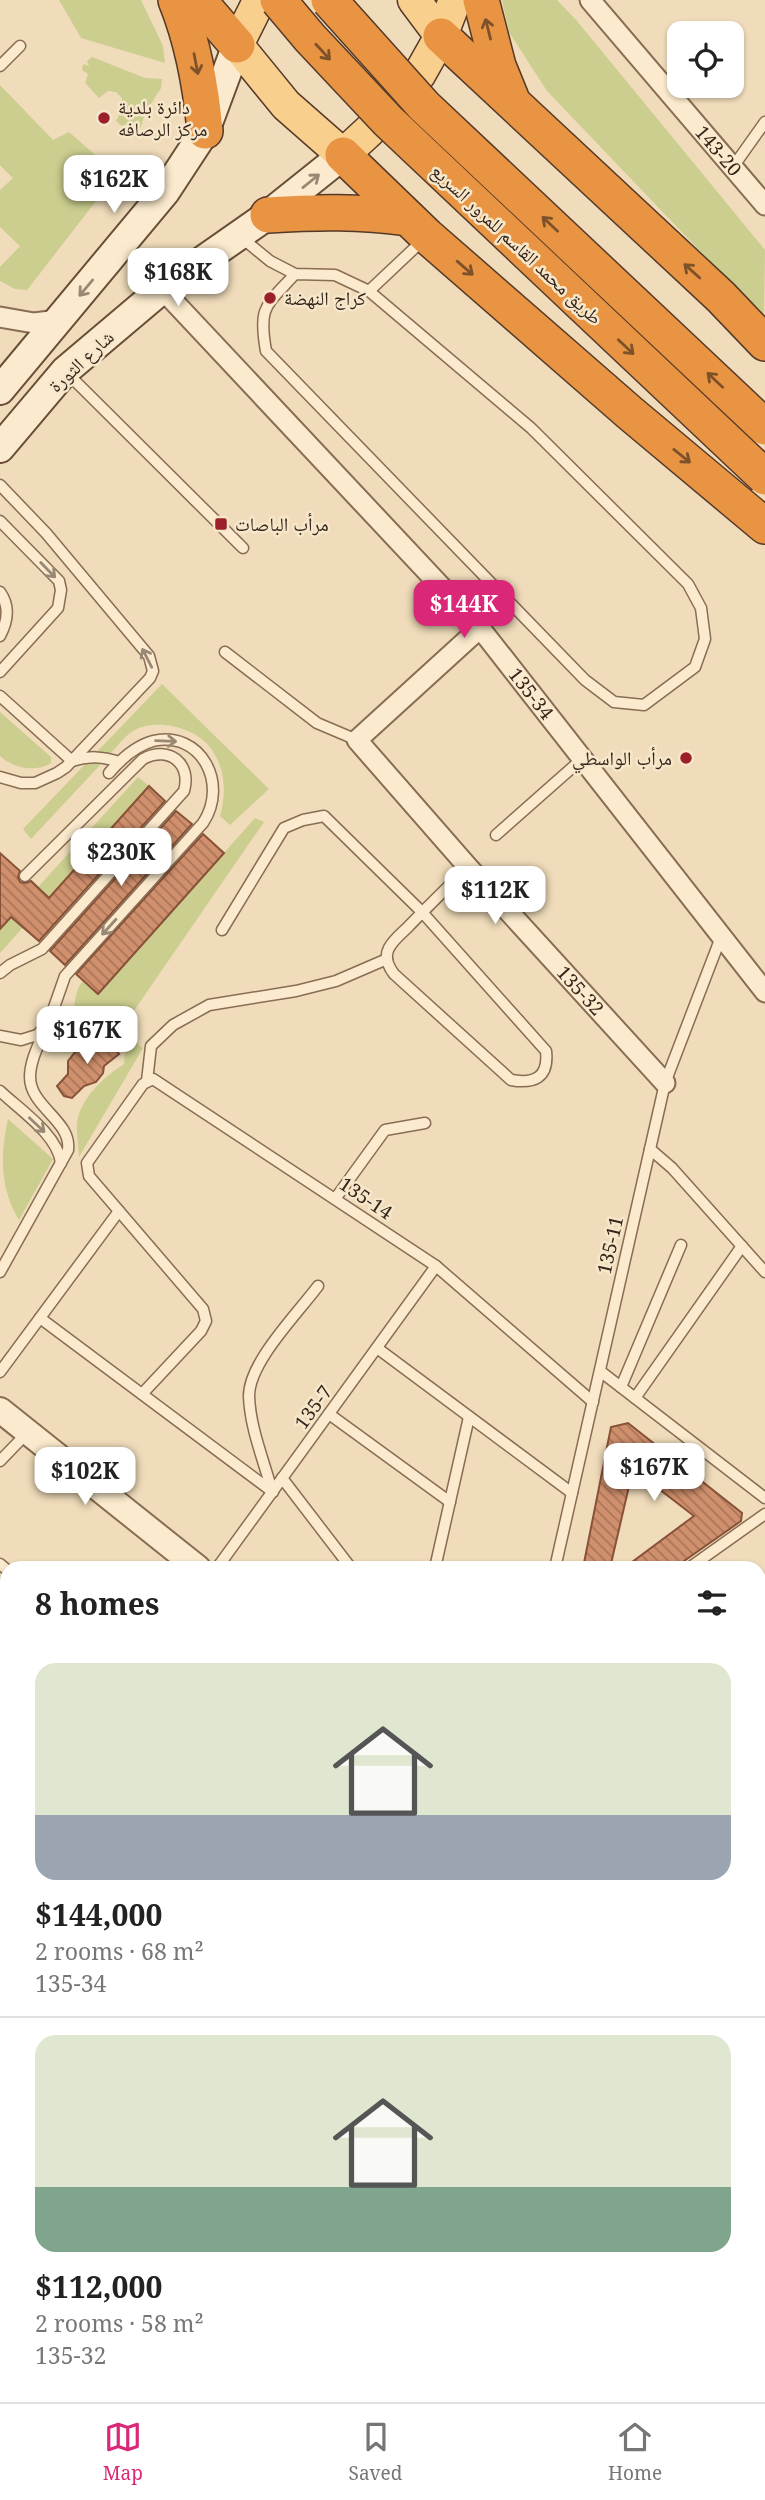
<!DOCTYPE html>
<meta charset="utf-8">
<style>
body{margin:0;font-family:"Noto Serif","Noto Naskh Arabic",serif;background:#f2f2f2;color:#222;height:100vh;display:flex;flex-direction:column;font-size:26px;white-space:nowrap}
*{box-sizing:border-box;margin:0}
p{font-size:23px;color:#767676}
.icon{flex:none;width:38px;height:38px;fill:none;stroke:currentColor;stroke-width:2;stroke-linecap:round;stroke-linejoin:round}
.map{position:relative;flex:1;overflow:hidden}
.sheet{position:absolute;left:0px;top:1561px;width:766px;height:842px;display:flex;flex-direction:column;background:#fff;border-radius:21px 21px 0 0;box-shadow:0 2px 5px #0004}
.sheet>*{flex:none}
.tools{position:absolute;left:667px;top:21px;display:grid;gap:14px}
.tools a{display:grid;place-items:center;width:77px;height:77px;border-radius:14px;background:#fff;box-shadow:0 2px 5px #0004;font-size:35px}
.price{position:absolute;translate:-50% -60px;padding:0 16px;border-radius:14px;background:#fff;color:#222;font-size:23px;line-height:46px;filter:drop-shadow(0 2px 4px #0008)}
.price::after{content:'';position:absolute;left:50%;top:42px;width:21px;height:16px;margin-left:-10px;background:inherit;clip-path:polygon(0 0,100% 0,50% 100%)}
.price.on{background:#db2777;color:#fff}
ul{padding:0;list-style:none}
li{display:grid;align-content:center;gap:14px;height:371px;padding:0 35px}
li+li{border-top:2px solid #e0e0e0}
li span{display:grid;place-items:center;height:217px;border-radius:21px;color:#555}
li>.icon{margin-inline-start:auto}
span .icon{width:126px;height:126px;fill:#fffc;stroke-width:1}
li b{font-size:30px}
h2{display:flex;justify-content:space-between;align-items:center;height:84px;padding:0 35px;font-size:30px}
.tabs{display:flex;justify-content:space-around;align-items:center;height:98px;border-top:2px solid #e0e0e0;background:#fff;font-size:19px;color:#767676}
.tabs a{display:grid;justify-items:center;gap:4px}
.tabs .on{color:#db2777}
.map>svg:first-child{display:block}
</style>
<div class="map">
<svg width="765" height="2402" viewBox="0 0 765 2402">
<defs>
<pattern id="building-back-hatch" width="6" height="6" patternUnits="userSpaceOnUse" patternTransform="scale(1.75)"><rect width="6" height="6" fill="#d1906d"/><path d="M-1 5l2 2M0 0l6 6M5-1l2 2" fill="none" stroke="#aa7559"/></pattern>
</defs>
<rect width="100%" height="100%" fill="#f0dcba"/>
<g fill="#cbce8e">
<path d="M 59,0 L 141,0 L 163,46 L 165,63 L 81,38 Z"/>
<path d="M 502,0 L 557,0 L 577,21 L 765,250 L 764,318 L 547,91 L 509,32 Z"/>
<path d="M 92,57 L 145,78 L 162,79 L 161,88 L 145,113 L 137,139 L 116,121 L 122,109 L 122,98 L 116,92 L 108,91 L 99,98 L 85,83 L 88,74 L 82,70 L 83,64 L 89,66 L 87,61 Z"/>
<path d="M 0,85 L 53,140 L 69,132 L 117,174 L 27,290 L 15,289 L 0,281 L 0,267 L 20,246 L 0,227 L 0,190 L 13,178 L 0,165 Z"/>
<path d="M 162,684 L 269,789 L 230,825 L 220,816 C 227,792 225,766 209,746 C 192,726 152,717 130,733 C 120,741 110,755 101,764 C 78,789 54,814 31,839 L 23,829 Z"/>
<path d="M 0,712 L 51,757 L 51,763 C 36,773 13,768 0,756 Z"/>
<path d="M 138,777 L 149,786 L 0,953 L 0,929 Z"/>
<path d="M 255,818 L 264,822 L 120,1031 L 143,1048 L 79,1157 C 79,1146 76,1135 77,1124 C 79,1099 105,1076 124,1064 L 125,1052 L 103,1028 L 96,1029 L 86,1046 C 77,1035 67,1036 54,1037 C 59,1031 66,1026 70,1019 C 77,1006 73,992 83,981 L 99,993 Z"/>
<path d="M 8,1119 L 53,1159 L 19,1220 C 0,1189 0,1155 8,1119 Z"/>
</g>
<g fill="url(#building-back-hatch)" stroke="#885238" stroke-width="2">
<path d="M 149,786 L 165,801 L 39,941 L 11,917 L 0,929 L 0,853 L 20,871 L 18,877 L 20,882 L 26,883 L 31,881 L 49,898 Z"/>
<path d="M 176,811 L 192,824 L 65,965 L 50,951 Z"/>
<path d="M 203,834 L 224,853 L 98,994 L 76,974 Z"/>
<path d="M 97,1033 L 112,1043 L 119,1054 L 104,1066 L 103,1073 L 96,1082 L 84,1086 L 72,1098 L 64,1096 L 57,1086 L 68,1074 L 68,1061 L 76,1051 L 88,1049 Z"/>
<path d="M 628,1423 L 742,1513 L 741,1521 L 674,1568 L 624,1568 L 694,1516 L 633,1469 L 610,1568 L 583,1568 L 611,1427 Z"/>
</g>
<g fill="none" stroke-linecap="round" stroke-linejoin="round">
<defs>
<g id="service">
<path d="M 0,66 L 20,46"/>
<path d="M 733,167 L 765,122"/>
<path d="M 242,238 L 270,261 L 295,274 L 335,275 L 369,291 L 531,428 L 688,584 L 701,608 L 705,639 L 695,667 L 644,705 L 614,702 L 585,680 L 266,351 C 258,306 266,306 295,274"/>
<path d="M 369,291 L 422,241"/>
<path d="M 66,372 L 243,548"/>
<path d="M 0,485 L 46,533 L 149,656 L 153,671 L 150,678 L 66,767 L 57,773 L 35,783 L 21,783 L 0,777"/>
<path d="M 0,521 L 59,581 L 61,590 L 58,608 L 0,672"/>
<path d="M 0,592 C 10,606 8,621 0,636"/>
<path d="M 225,652 L 317,723 L 357,740"/>
<path d="M 0,696 L 72,761 C 90,756 101,756 119,762"/>
<path d="M 496,835 L 582,759"/>
<path d="M 222,930 L 284,828 L 303,820 L 324,816 L 422,912 L 546,1051 C 549,1078 534,1084 511,1080 L 394,974 C 388,966 384,957 389,948 C 393,940 402,933 408,927 C 428,906 448,887 468,867"/>
<path d="M 0,973 L 10,965 L 42,949 L 184,791 C 192,763 168,745 143,759 L 25,876"/>
<path d="M 0,1036 L 21,1040 L 37,1035 L 44,1028 L 51,1016 L 65,976 L 203,823 C 229,784 201,730 153,741 C 135,746 121,759 109,773"/>
<path d="M 147,1081 L 151,1046 L 173,1025 L 209,1005 L 296,991 L 336,981 L 387,959"/>
<path d="M 0,1091 C 20,1110 58,1135 61,1163"/>
<path d="M 650,1149 L 672,1168 L 765,1272"/>
<path d="M 335,1199 L 385,1130 L 425,1123"/>
<path d="M 0,1272 L 68,1150 C 72,1121 30,1107 30,1077 C 30,1061 39,1044 45,1029"/>
<path d="M 40,1318 L 273,1492"/>
<path d="M 377,1348 L 572,1493"/>
<path d="M 600,1371 L 765,1498"/>
<path d="M 0,1372 L 119,1211"/>
<path d="M 621,1387 L 681,1245"/>
<path d="M 142,1394 L 201,1331 L 206,1321 L 203,1309 L 89,1176 L 87,1163 L 143,1084 L 153,1079 L 436,1266 L 593,1402"/>
<path d="M 635,1398 L 742,1246"/>
<path d="M 329,1414 L 450,1502"/>
<path d="M 0,1461 L 27,1433"/>
<path d="M 282,1478 L 351,1568"/>
<path d="M 272,1491 C 264,1461 250,1428 249,1396 C 249,1362 298,1313 318,1286"/>
<path d="M 0,1564 L 7,1570"/>
<path d="M 217,1568 L 436,1266"/>
<path d="M 435,1568 L 469,1417"/>
<path d="M 555,1568 L 665,1083 L 721,937"/>
<path d="M 689,1568 L 765,1514"/>
<path d="M 760,1635 L 765,1627"/>
<path d="M 0,1680 L 7,1684"/>
<path d="M 0,1789 L 7,1782"/>
<path d="M 0,1874 L 7,1869"/>
<path d="M 0,2125 L 7,2116"/>
<path d="M 760,2132 L 765,2125"/>
<path d="M 582,2402 L 587,2396"/>
</g>
<g id="minor">
<path id="s1" d="M 590,0 L 765,205"/>
<path id="s2" d="M 162,289 L 480,628 L 765,992"/>
<path d="M 0,317 L 34,323 L 59,320"/>
<path id="s3" d="M 480,628 L 357,740 L 468,867 L 665,1083"/>
</g>
<g id="tertiary">
<path d="M 0,1410 L 198,1568"/>
<path d="M 760,2274 L 765,2295"/>
</g>
<g id="secondary">
<path d="M 0,390 L 165,192 L 205,131 L 237,45"/>
<path d="M 0,448 L 65,371 L 162,289 L 268,215 L 343,155"/>
<path d="M 760,1924 L 765,1923"/>
<path d="M 760,1961 L 765,1955"/>
<path d="M 760,1996 L 765,1990"/>
<path d="M 760,2035 L 765,2028"/>
<path d="M 760,2109 L 765,2093"/>
<path d="M 402,2402 L 407,2396"/>
<path d="M 447,2402 L 452,2396"/>
</g>
<g id="primary">
<path d="M 414,0 L 441,36"/>
<path d="M 257,5 L 237,45 L 286,105 L 343,155 L 370,130"/>
<path d="M 419,75 L 441,36 L 455,0"/>
</g>
<g id="motorway">
<path d="M 176,0 C 193,42 201,86 205,131"/>
<path d="M 198,0 L 237,45"/>
<path d="M 481,0 L 498,66 L 511,98"/>
<path d="M 441,36 L 721,297 L 765,343"/>
<path d="M 343,155 L 427,236 L 630,413 L 765,526"/>
<path d="M 268,215 C 317,212 359,211 408,218"/>
</g>
</defs>
<use href="#service" stroke="#886c53" stroke-width="13"/>
<use href="#minor" stroke="#886c53" stroke-width="23"/>
<use href="#tertiary" stroke="#886c53" stroke-width="28"/>
<use href="#secondary" stroke="#694d37" stroke-width="32"/>
<use href="#primary" stroke="#553a29" stroke-width="35"/>
<use href="#motorway" stroke="#553a29" stroke-width="38"/>
<g stroke="#886c53" stroke-width="3.5" stroke-dasharray="5 3.5" stroke-linecap="butt">
<path d="M 0,1973 L 7,1983"/>
<path d="M 0,2018 L 7,2007"/>
</g>
<use href="#service" stroke="#fbeacd" stroke-width="10"/>
<use href="#minor" stroke="#fbeacd" stroke-width="19"/>
<use href="#tertiary" stroke="#fbeacd" stroke-width="24"/>
<use href="#secondary" stroke="#fbeacd" stroke-width="28"/>
<use href="#primary" stroke="#f8cf8d" stroke-width="32"/>
<use href="#motorway" stroke="#e89442" stroke-width="35"/>
<defs>
<g id="motorway-bridge">
<path d="M 278,0 L 310,38 L 388,121 L 765,477"/>
<path d="M 329,0 L 424,106 L 765,427"/>
</g>
</defs>
<use href="#motorway-bridge" stroke="#553a29" stroke-width="38" stroke-linecap="butt"/>
<use href="#motorway-bridge" stroke="#e89442" stroke-width="35"/>
</g>
<defs><path id="oneway-shaft" d="M-6 0H5M1.5-3L5.5 0L1.5 3" fill="none" stroke-width="1.6" stroke-linecap="round" stroke-linejoin="round" transform="scale(1.75)"/></defs>
<g stroke="#7d512a">
<use href="#oneway-shaft" transform="translate(488 29) rotate(-104)"/>
<use href="#oneway-shaft" transform="translate(323 52) rotate(47)"/>
<use href="#oneway-shaft" transform="translate(196 64) rotate(79)"/>
<use href="#oneway-shaft" transform="translate(550 224) rotate(-137)"/>
<use href="#oneway-shaft" transform="translate(465 268) rotate(41)"/>
<use href="#oneway-shaft" transform="translate(692 271) rotate(-138)"/>
<use href="#oneway-shaft" transform="translate(626 347) rotate(43)"/>
<use href="#oneway-shaft" transform="translate(715 380) rotate(-137)"/>
<use href="#oneway-shaft" transform="translate(682 456) rotate(39)"/>
</g>
<g stroke="#988874">
<use href="#oneway-shaft" transform="translate(311 181) rotate(-39)"/>
<use href="#oneway-shaft" transform="translate(86 288) rotate(130)"/>
<use href="#oneway-shaft" transform="translate(48 570) rotate(46)"/>
<use href="#oneway-shaft" transform="translate(147 658) rotate(-117)"/>
<use href="#oneway-shaft" transform="translate(166 741) rotate(2)"/>
<use href="#oneway-shaft" transform="translate(109 927) rotate(132)"/>
<use href="#oneway-shaft" transform="translate(37 1125) rotate(43)"/>
</g>
<g fill="#9b2029" stroke="#f7e7ca" stroke-width="2.5">
<circle cx="104" cy="118" r="7"/>
<circle cx="270" cy="298" r="7"/>
<rect x="214" y="517" width="14" height="14" rx="3.5"/>
<circle cx="686" cy="758" r="7"/>
</g>
<g text-anchor="middle" stroke-width="5" stroke-linejoin="round" paint-order="stroke">
<g font-size="19" fill="#36251a" stroke="#f7e7ca" text-anchor="start">
<text x="118" y="114">دائرة بلدية<tspan x="118" dy="22">مركز الرصافه</tspan></text>
<text x="284" y="305">كراج النهضة</text>
<text x="235" y="531">مرأب الباصات</text>
<text x="672" y="765" text-anchor="end">مرأب الواسطي</text>
</g>
<g font-size="19" fill="#36251a" stroke="#f7e7ca">
<text dy="7" stroke="none"><textPath href="#s1" startOffset="198">143-20</textPath></text>
<text transform="translate(517 244) rotate(43)" y="7">طريق محمد القاسم للمرور السريع</text>
<text transform="translate(81 361) rotate(-43)" y="7">شارع الثورة</text>
<text dy="7" stroke="none"><textPath href="#s2" startOffset="548">135-34</textPath></text>
<text dy="7" stroke="none"><textPath href="#s3" startOffset="502">135-32</textPath></text>
<text transform="translate(366 1198) rotate(34)" y="7">135-14</text>
<text transform="translate(610 1245) rotate(-77)" y="7">135-11</text>
<text transform="translate(313 1407) rotate(-54)" y="7">135-7</text>
</g>
</g>
</svg>
<div class="tools">
<a><svg class="icon" aria-label="locate" viewBox="0 0 24 24"><circle cx="12" cy="12" r="6"/><path d="M12 2v4M12 18v4M2 12h4M18 12h4"/></svg></a>
</div>
<b class="price" style="left:114px;top:215px">$162K</b>
<b class="price" style="left:178px;top:308px">$168K</b>
<b class="price on" style="left:464px;top:640px">$144K</b>
<b class="price" style="left:121px;top:888px">$230K</b>
<b class="price" style="left:495px;top:926px">$112K</b>
<b class="price" style="left:87px;top:1066px">$167K</b>
<b class="price" style="left:654px;top:1503px">$167K</b>
<b class="price" style="left:85px;top:1507px">$102K</b>
<section class="sheet">
<h2>8 homes<svg class="icon" aria-label="filters" viewBox="0 0 24 24"><path d="M4 7h16M4 17h16"/><circle cx="9" cy="7" r="2"/><circle cx="15" cy="17" r="2"/></svg></h2>
<ul>
<li><span style="background:linear-gradient(#dfe7d0 70%,#9aa5b1 0)"><svg class="icon" aria-label="home" viewBox="0 0 24 24"><path d="M3 11l9-7 9 7M6 9v11h12V9"/></svg></span><div><b>$144,000</b><p>2 rooms · 68 m²</p><p>135-34</p></div></li>
<li><span style="background:linear-gradient(#dfe7d0 70%,#7fa58c 0)"><svg class="icon" aria-label="home" viewBox="0 0 24 24"><path d="M3 11l9-7 9 7M6 9v11h12V9"/></svg></span><div><b>$112,000</b><p>2 rooms · 58 m²</p><p>135-32</p></div></li>
</ul>
</section>
</div>
<nav class="tabs">
<a class="on"><svg class="icon" aria-label="map" viewBox="0 0 24 24"><path d="M3 6l6-2 6 2 6-2v14l-6 2-6-2-6 2zM9 4v14M15 6v14"/></svg>Map</a>
<a><svg class="icon" aria-label="saved" viewBox="0 0 24 24"><path d="M7 4h10v16l-5-4-5 4z"/></svg>Saved</a>
<a><svg class="icon" aria-label="home" viewBox="0 0 24 24"><path d="M3 11l9-7 9 7M6 9v11h12V9"/></svg>Home</a>
</nav>
